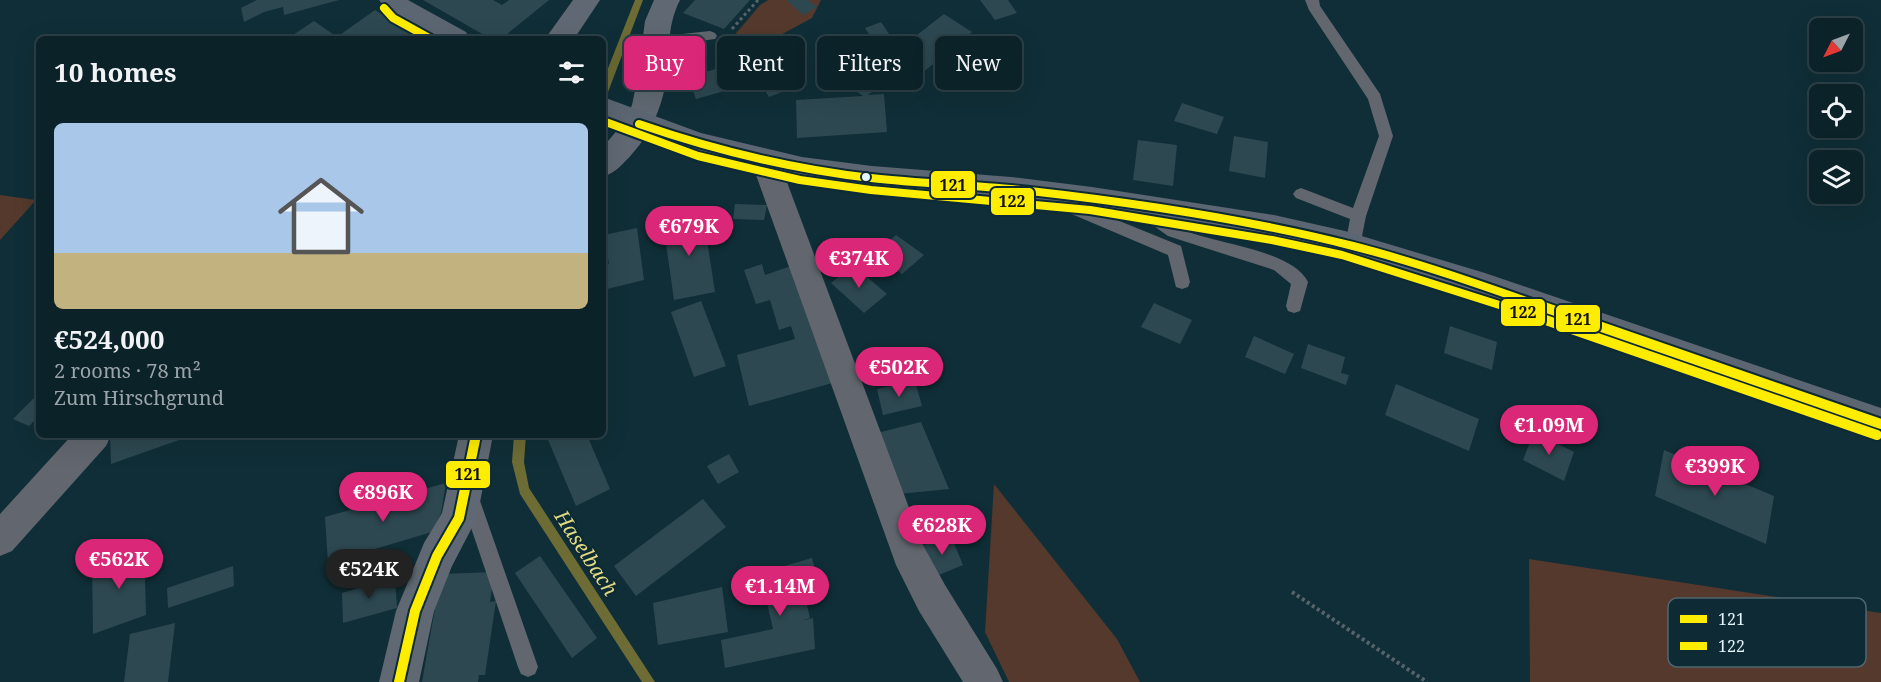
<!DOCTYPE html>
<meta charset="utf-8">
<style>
body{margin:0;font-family:"Noto Serif",serif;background:#1a2f35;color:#f1f3f6;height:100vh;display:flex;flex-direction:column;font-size:22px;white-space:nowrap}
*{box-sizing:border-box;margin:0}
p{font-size:20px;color:#9aa4a8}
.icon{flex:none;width:33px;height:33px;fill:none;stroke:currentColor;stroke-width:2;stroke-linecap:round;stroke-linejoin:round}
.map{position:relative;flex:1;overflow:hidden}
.sheet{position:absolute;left:36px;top:36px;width:570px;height:402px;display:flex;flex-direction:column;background:#0c2229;border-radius:9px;box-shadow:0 6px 24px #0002,0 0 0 2px #2c3f46}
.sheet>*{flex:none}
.top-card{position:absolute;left:624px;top:36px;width:570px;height:54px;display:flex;gap:12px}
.needle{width:39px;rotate:228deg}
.buttons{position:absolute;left:1809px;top:18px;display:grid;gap:12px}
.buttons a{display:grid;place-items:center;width:54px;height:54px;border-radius:9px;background:#0c2229;box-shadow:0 6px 24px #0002,0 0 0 2px #2c3f46;font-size:30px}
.price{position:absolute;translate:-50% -51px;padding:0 14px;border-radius:21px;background:#db2777;color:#fff;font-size:20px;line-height:39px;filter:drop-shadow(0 2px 3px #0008)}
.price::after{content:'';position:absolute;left:50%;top:36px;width:18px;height:14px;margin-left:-9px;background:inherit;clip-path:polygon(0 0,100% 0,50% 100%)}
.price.on{background:#222;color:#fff}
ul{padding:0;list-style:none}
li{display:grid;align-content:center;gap:12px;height:318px;padding:0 18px}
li+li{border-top:2px solid #2c3f46}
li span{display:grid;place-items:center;height:186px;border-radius:9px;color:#555}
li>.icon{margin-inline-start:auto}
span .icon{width:108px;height:108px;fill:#fffc;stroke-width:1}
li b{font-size:26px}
h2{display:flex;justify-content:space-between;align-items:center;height:72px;padding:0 18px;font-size:26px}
.pill{padding:0 21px;border-radius:9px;background:#0c2229;box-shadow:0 6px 24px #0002,0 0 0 2px #2c3f46;font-size:21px;line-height:54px}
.pill.on{background:#db2777;color:#fff}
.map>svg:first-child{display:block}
</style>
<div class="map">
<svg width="1881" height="682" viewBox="0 0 1881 682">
<rect width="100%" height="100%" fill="#102e37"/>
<g fill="#54392c">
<path d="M 768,0 L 821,0 L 812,18 L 773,39 L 715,58 L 760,5 Z"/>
<path d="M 0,195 L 36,200 L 0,240 Z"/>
<path d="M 994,484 L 1117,639 L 1140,682 L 1009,682 L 985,632 Z"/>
<path d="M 1529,559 L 1881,613 L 1881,682 L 1530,682 Z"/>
</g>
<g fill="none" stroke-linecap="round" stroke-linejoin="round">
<g fill="#6d6c35" fill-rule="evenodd">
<path d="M 635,0 L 643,0 L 608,92 L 603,95 L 603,81 Z"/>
<path d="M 514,435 L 526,435 L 524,462 L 529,488 L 655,682 L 642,682 L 520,494 L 512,462 Z"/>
</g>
</g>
<g fill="#2d4851">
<path d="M 257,0 L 339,0 L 284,15 L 283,7 L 264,12 L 244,22 L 241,8 Z"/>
<path d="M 423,0 L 493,0 L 502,5 L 509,0 L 549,0 L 501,39 L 491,39 Z"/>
<path d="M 695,0 L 750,0 L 724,29 L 683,13 Z"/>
<path d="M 786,0 L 808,0 L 817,7 L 803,15 Z"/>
<path d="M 980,0 L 1008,0 L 1017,13 L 995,20 Z"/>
<path d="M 375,10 L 414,34 L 406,39 L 287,39 L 314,21 L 337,37 Z"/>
<path d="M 944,14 L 972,32 L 915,79 L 886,60 L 865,28 L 881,22 L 899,49 Z"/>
<path d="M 779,53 L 800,85 L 769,97 L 749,65 Z"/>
<path d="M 865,53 L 895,73 L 868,95 L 884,94 L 887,132 L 797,138 L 796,100 L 863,96 L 835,76 Z"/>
<path d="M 733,64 L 742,86 L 696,99 L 688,77 Z"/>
<path d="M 1182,103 L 1224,117 L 1217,134 L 1174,121 Z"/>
<path d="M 1234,136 L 1268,142 L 1265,178 L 1229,171 Z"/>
<path d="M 1138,140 L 1177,145 L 1173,186 L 1133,180 Z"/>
<path d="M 735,204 L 767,205 L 764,220 L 733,219 Z"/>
<path d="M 703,214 L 715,292 L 674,300 L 663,222 Z"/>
<path d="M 637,228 L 644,280 L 603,290 L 603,266 L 609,264 L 604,235 Z"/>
<path d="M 896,235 L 924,255 L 902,274 L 875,253 Z"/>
<path d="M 762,264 L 765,275 L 794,265 L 836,382 L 749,406 L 737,355 L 795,339 L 791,326 L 779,330 L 770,300 L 756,304 L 744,270 Z"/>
<path d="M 853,265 L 887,294 L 864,313 L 831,283 Z"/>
<path d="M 701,301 L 726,366 L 694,377 L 671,312 Z"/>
<path d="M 1154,303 L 1192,320 L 1180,344 L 1141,327 Z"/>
<path d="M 1450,326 L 1497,342 L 1492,370 L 1444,353 Z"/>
<path d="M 1254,336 L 1294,354 L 1285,374 L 1245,357 Z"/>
<path d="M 1308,344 L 1345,357 L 1341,373 L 1349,375 L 1346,385 L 1301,368 Z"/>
<path d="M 915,381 L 922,406 L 883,415 L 877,389 Z"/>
<path d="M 1396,384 L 1479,419 L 1469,451 L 1385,415 Z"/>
<path d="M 37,395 L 39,396 L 39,416 L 29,426 L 13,419 Z"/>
<path d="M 921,422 L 949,489 L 899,494 L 877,433 Z"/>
<path d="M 1534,432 L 1574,452 L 1564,481 L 1523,460 Z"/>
<path d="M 110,435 L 193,435 L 111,464 Z"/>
<path d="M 546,435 L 587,435 L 610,489 L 576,506 Z"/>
<path d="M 1664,450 L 1774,496 L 1766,544 L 1655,496 Z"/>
<path d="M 729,454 L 739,472 L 718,484 L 707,466 Z"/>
<path d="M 446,483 L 441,513 L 432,532 L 328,563 L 325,517 Z"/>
<path d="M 703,499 L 726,527 L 636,596 L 614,566 Z"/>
<path d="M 951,536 L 963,565 L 934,577 L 920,546 Z"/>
<path d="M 144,546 L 146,615 L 93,634 L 92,564 Z"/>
<path d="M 540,556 L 597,638 L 572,658 L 515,573 Z"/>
<path d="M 812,558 L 822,596 L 806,601 L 810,618 L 801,621 L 813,618 L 815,649 L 725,668 L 721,640 L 773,629 L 760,573 Z"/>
<path d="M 233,566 L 234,586 L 168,608 L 167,588 Z"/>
<path d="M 494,572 L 490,602 L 496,601 L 485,675 L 479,675 L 478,682 L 422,682 L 441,574 Z"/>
<path d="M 395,577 L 397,608 L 343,623 L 342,593 Z"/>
<path d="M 722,587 L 728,632 L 658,645 L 653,603 Z"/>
<path d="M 175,623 L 168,682 L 124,682 L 130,634 Z"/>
</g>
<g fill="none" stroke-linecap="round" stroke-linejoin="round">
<path stroke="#57646b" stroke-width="3" stroke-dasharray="3 3" stroke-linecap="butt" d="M 732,29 L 758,0"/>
<path stroke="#57646b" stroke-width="4" stroke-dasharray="3 3" stroke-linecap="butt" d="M 1292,592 L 1427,682"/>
<g fill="#62676f" fill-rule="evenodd">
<path d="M 1305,0 L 1319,0 L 1320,6 L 1380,94 L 1393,136 L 1366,216 L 1359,251 L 1353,252 L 1347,251 L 1345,246 L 1350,219 L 1296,198 L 1293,194 L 1296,190 L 1301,188 L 1353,208 L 1379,136 L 1368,99 L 1309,10 Z"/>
<path d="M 710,31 L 715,33 L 717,36 L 715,39 L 655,47 L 648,42 L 655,37 Z"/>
<path d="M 1053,194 L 1181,246 L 1190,282 L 1188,287 L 1182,289 L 1176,287 L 1168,255 L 1048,204 L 1045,200 L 1048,196 Z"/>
<path d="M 1142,204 C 1155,208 1165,220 1177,227 C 1209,244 1291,248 1308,282 L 1300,311 L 1294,313 L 1288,311 L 1286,306 L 1291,284 L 1274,270 L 1168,236 L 1137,214 L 1134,210 L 1137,206 Z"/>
<path d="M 470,490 L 476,492 L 479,498 L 538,667 L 535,674 L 528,677 L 521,674 L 518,667 L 461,498 L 464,492 Z"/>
</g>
<g fill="#62676f" fill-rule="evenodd">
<path d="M 765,150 L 775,153 L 779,161 L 923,545 L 945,585 L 997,669 L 1003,682 L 963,682 L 919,611 L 896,565 L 751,161 L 755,153 Z"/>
<path d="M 72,435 L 111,435 L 106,446 L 12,551 L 0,556 L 0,514 Z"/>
</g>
<g fill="#606973" fill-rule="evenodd">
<path d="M 573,0 L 600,0 L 574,39 L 545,39 Z"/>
<path d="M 654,0 L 680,0 C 668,23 669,48 667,73 C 664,103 652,132 632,154 C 623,164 616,172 603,177 L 603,147 L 624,122 L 632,105 L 638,76 L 645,21 Z"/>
<path d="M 459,435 L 493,435 L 477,518 L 452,566 L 434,611 L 419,682 L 379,682 L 396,611 L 424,543 L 442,513 Z"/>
</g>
<g fill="#5b6672" fill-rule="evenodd">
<path d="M 379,0 L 408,0 L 466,32 L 470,39 L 434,39 L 391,15 Z"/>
<path d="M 603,97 L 701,133 L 802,157 L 872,166 L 1011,177 L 1092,187 L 1274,215 L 1345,231 L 1485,273 L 1881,408 L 1881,440 L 1485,300 L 1345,256 L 1274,241 L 1092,211 L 1011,201 L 872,190 L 802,180 L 701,156 L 603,120 Z"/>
</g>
<defs>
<path id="bus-1-far1" d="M 639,124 C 714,150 791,169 871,178 C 924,184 977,185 1030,191 C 1137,203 1247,219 1353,246 C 1419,263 1484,286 1549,309"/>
<g id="bus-1">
<path d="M 1544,307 L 1881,424"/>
<path d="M 399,682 L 415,611 L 437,556 L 459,518 L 476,435"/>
</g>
<g id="bus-2-far1">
<path d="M 384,8 L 393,18 L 431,39"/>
<path d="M 603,121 L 698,156 L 800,180 L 871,190 L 1090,210 L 1272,240 L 1342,255 L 1512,309"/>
</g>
<path id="bus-2" d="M 1508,307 L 1877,435"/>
</defs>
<use href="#bus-1-far1" stroke="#0d2a35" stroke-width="12"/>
<use href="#bus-1" stroke="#0d2a35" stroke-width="14"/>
<use href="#bus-2-far1" stroke="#0d2a35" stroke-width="12"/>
<use href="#bus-2" stroke="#0d2a35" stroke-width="14"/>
<use href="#bus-1-far1" stroke="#ffed00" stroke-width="8"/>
<use href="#bus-1" stroke="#ffed00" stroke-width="10"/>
<use href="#bus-2-far1" stroke="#ffed00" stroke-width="8"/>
<use href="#bus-2" stroke="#ffed00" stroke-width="10"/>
</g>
<circle fill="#e4f5fc" stroke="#0d2a35" stroke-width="2" cx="866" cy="177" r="5"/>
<g text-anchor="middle" stroke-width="4.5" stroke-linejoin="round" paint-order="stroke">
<g font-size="20" font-style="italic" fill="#e0da80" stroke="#0d2a35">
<text transform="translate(586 553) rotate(57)" y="7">Haselbach</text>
</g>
</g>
<rect x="1668" y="598" width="198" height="69" rx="9" fill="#0d2a35" stroke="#4e6771" stroke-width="1.5"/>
<rect x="1680" y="615" width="27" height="8" fill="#ffed00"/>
<rect x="1680" y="642" width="27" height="8" fill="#ffed00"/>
<g font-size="16" fill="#e4f5fc">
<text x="1718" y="625">121</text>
<text x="1718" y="652">122</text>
</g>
<g stroke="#0d2a35" stroke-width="2">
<rect x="930" y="170" width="46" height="29" rx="6" fill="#ffed00"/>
<rect x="990" y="187" width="45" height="29" rx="6" fill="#ffed00"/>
<rect x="1500" y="298" width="46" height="29" rx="6" fill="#ffed00"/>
<rect x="1555" y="304" width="46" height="29" rx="6" fill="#ffed00"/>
<rect x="445" y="460" width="46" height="29" rx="6" fill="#ffed00"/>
</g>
<g font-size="16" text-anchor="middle" font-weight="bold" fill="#111">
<text x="953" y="191">121</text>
<text x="1012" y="207">122</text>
<text x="1523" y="318">122</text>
<text x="1578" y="325">121</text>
<text x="468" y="480">121</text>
</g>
</svg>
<div class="buttons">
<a><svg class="needle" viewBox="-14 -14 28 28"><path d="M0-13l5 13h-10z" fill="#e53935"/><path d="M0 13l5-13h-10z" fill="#9aa4a8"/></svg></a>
<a><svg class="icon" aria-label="locate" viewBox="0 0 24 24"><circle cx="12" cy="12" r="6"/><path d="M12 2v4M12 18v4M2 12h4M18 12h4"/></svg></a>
<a><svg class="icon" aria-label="layers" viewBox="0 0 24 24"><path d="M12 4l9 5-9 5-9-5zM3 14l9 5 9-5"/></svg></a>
</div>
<b class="price" style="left:689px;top:257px">€679K</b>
<b class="price" style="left:859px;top:289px">€374K</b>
<b class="price" style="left:899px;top:398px">€502K</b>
<b class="price" style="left:1549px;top:456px">€1.09M</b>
<b class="price" style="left:1715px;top:497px">€399K</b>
<b class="price" style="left:383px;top:523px">€896K</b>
<b class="price" style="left:942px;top:556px">€628K</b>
<b class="price" style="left:119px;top:590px">€562K</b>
<b class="price on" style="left:369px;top:600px">€524K</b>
<b class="price" style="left:780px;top:617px">€1.14M</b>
<div class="top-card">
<a class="pill on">Buy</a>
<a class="pill">Rent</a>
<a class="pill">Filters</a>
<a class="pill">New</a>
</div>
<section class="sheet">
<h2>10 homes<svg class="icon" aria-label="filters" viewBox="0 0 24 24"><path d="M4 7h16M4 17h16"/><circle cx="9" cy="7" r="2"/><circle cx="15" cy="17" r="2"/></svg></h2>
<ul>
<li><span style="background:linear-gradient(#a9c7e8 70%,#c2b280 0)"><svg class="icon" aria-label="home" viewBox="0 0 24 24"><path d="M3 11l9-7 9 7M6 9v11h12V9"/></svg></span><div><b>€524,000</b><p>2 rooms · 78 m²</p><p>Zum Hirschgrund</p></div></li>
</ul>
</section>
</div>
